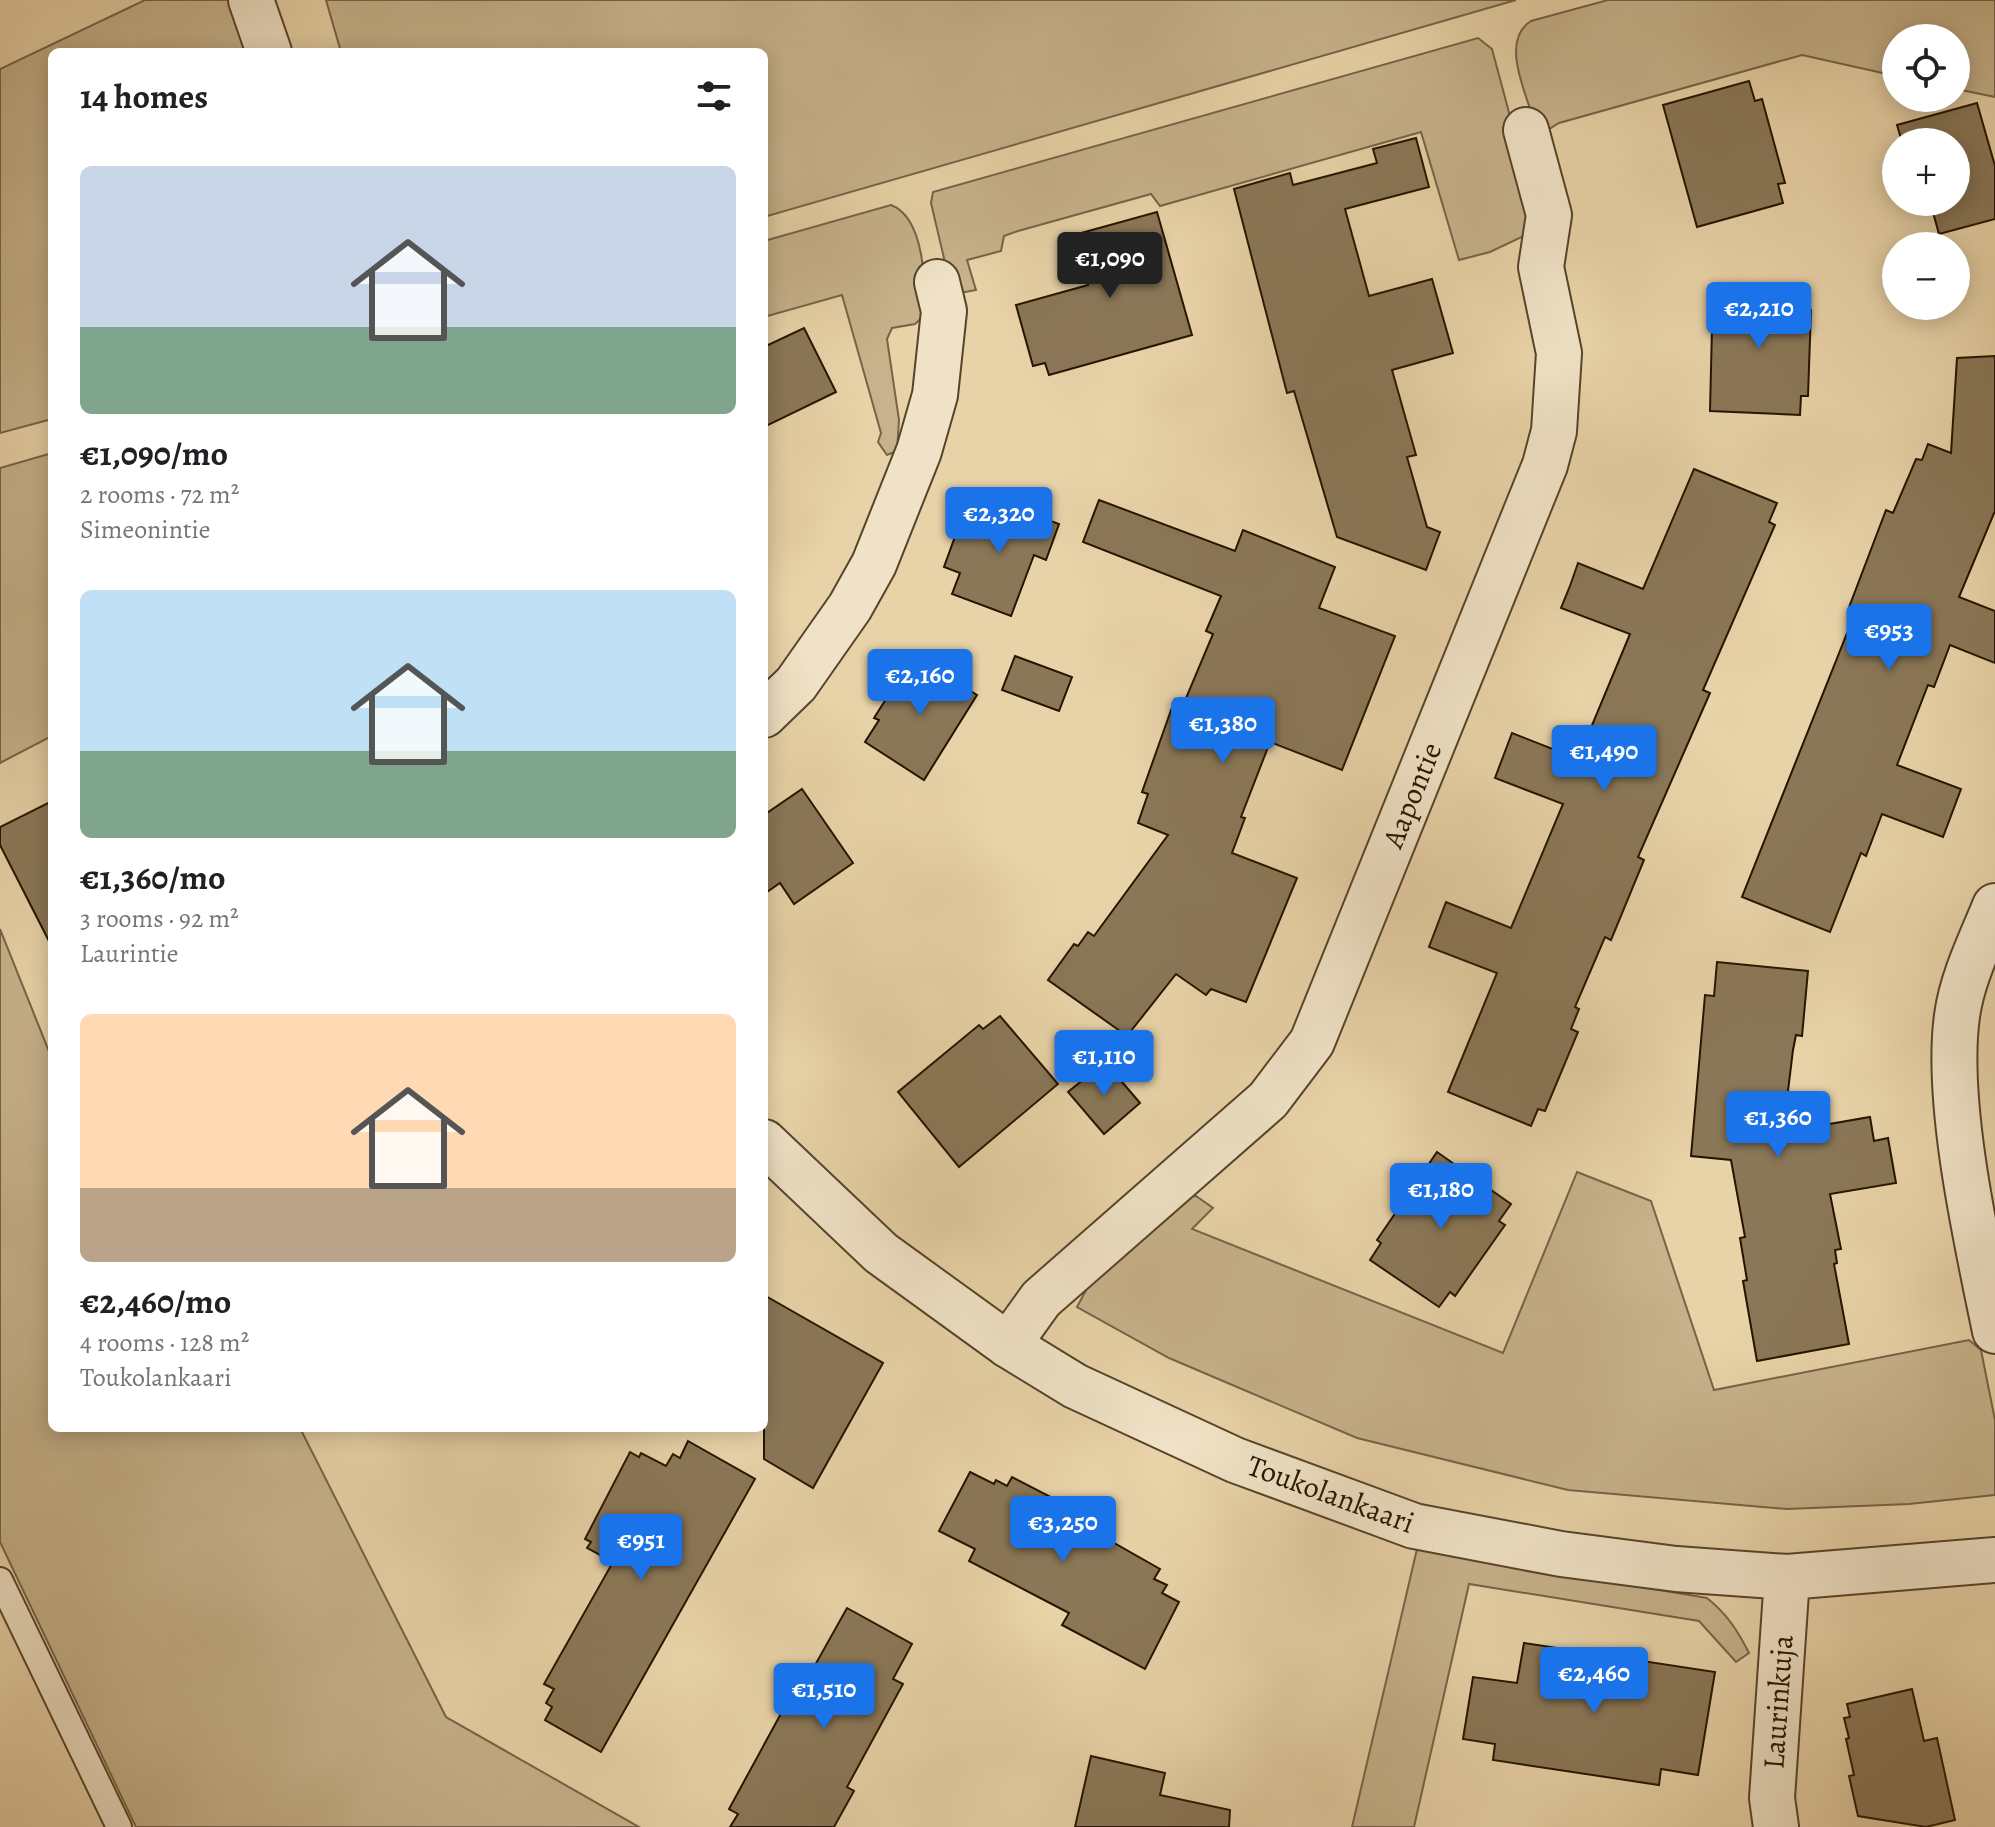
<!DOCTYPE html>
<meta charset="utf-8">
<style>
body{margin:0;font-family:Alegreya,serif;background:#f6f6f6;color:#202124;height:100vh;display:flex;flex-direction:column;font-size:30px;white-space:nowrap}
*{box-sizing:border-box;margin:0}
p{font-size:26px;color:#757577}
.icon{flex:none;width:44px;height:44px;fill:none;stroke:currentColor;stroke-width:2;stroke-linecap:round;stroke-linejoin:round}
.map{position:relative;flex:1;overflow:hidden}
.drawer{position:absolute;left:48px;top:48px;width:720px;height:1384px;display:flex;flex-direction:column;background:#fff;border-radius:12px;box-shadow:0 4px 20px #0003}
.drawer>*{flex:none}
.buttons{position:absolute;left:1882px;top:24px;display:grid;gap:16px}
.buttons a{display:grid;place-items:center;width:88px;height:88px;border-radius:50%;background:#fff;box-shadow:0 4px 20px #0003;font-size:40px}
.price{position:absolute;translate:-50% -68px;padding:0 18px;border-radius:8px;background:#1a73e8;color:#fff;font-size:26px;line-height:52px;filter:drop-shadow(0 2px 4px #0008)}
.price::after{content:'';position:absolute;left:50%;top:48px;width:24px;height:18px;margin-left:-12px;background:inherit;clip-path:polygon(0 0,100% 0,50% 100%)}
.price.selected{background:#222;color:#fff}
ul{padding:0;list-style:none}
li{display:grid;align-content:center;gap:16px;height:424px;padding:0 32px}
li span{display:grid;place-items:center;height:248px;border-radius:12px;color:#555}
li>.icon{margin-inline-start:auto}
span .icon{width:144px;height:144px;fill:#fffc;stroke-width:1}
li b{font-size:34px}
h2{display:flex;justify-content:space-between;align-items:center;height:96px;padding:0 32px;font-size:34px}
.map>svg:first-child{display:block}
</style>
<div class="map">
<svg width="1995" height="1827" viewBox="0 0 1995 1827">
<rect width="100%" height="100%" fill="#e8d2a7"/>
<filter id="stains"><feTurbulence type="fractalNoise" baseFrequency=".0025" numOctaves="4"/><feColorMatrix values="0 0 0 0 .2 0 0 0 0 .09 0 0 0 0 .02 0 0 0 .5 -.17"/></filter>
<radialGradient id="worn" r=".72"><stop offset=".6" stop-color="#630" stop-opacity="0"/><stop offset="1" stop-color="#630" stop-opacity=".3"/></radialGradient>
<g fill="#c7b28b" stroke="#766446" stroke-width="2">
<path d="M 145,0 L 230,0 L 247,52 L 52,52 L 52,419 L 0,433 L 0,69 Z"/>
<path d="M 326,0 L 1516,0 L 764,217 L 764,52 L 341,52 Z"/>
<path d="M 1608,0 L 1995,0 L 1995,97 L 1956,89 L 1956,38 L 1896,38 L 1896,76 L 1802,55 L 1559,123 L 1546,131 L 1535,124 C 1527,95 1499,41 1531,21 Z"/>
<path d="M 1478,38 L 1492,49 L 1536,213 L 1530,233 L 1490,252 L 1459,260 L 1421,132 L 1160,206 L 1151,194 L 1018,231 L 1004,236 L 1001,251 L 967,260 L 976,290 L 960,293 L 951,288 L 931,203 L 933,192 Z"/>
<path d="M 891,205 C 925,218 925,283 925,315 L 915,324 L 892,328 L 887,339 L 899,420 L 897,451 L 887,455 L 878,442 L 881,433 L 842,295 L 764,317 L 764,241 Z"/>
<path d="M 52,453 L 52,736 L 0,763 L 0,468 Z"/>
<path d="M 0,929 L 52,1059 L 52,1428 L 300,1428 L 446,1717 L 639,1827 L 136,1827 L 0,1542 Z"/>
<path d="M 1577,1172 L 1651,1201 L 1714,1390 L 1969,1340 L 1981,1350 L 1995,1420 L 1995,1495 L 1909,1504 L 1787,1509 L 1568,1490 L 1357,1438 L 1169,1358 L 1077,1307 L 1093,1277 L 1185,1197 L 1196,1196 L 1213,1208 L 1192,1229 L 1503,1353 Z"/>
<path d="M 1417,1549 L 1707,1598 C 1727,1614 1738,1631 1749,1653 L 1736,1662 L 1699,1621 L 1469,1584 L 1414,1827 L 1352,1827 Z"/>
</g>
<g fill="#8a7757" stroke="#251500" stroke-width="2">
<path d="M 1749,81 L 1755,101 L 1762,99 L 1785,183 L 1778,184 L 1783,203 L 1697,227 L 1663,105 Z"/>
<path d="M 1977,103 L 1995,166 L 1995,219 L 1939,234 L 1931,205 L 1920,208 L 1918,202 L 1956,202 L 1956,142 L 1902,142 L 1897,125 Z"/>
<path d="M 1416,138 L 1429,187 L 1345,209 L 1369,296 L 1432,279 L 1453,353 L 1392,370 L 1416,455 L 1407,457 L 1427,527 L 1440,532 L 1426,570 L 1337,537 L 1294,391 L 1287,393 L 1234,189 L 1290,173 L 1293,185 L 1377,163 L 1373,149 Z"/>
<path d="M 1157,212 L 1192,335 L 1049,375 L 1045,363 L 1033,366 L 1016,305 L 1088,285 L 1074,235 Z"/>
<path d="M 1713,285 L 1805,289 L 1804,310 L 1811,310 L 1808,396 L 1801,396 L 1800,415 L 1710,411 Z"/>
<path d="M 804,328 L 836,392 L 764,427 L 764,347 Z"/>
<path d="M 1995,356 L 1995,511 L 1959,597 L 1995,611 L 1995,663 L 1950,645 L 1934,687 L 1928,685 L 1897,765 L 1961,789 L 1943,837 L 1882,814 L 1866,856 L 1861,853 L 1830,932 L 1742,897 L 1855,613 L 1848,610 L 1886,510 L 1893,513 L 1916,459 L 1922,460 L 1928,444 L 1951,453 L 1957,358 Z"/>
<path d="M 1694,469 L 1777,503 L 1769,522 L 1775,525 L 1703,690 L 1710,693 L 1638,857 L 1644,860 L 1611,940 L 1605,937 L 1575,1007 L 1579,1009 L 1571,1029 L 1578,1032 L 1545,1111 L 1538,1109 L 1531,1126 L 1448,1092 L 1497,973 L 1429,947 L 1446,902 L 1511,928 L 1563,804 L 1495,778 L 1512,733 L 1578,759 L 1630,634 L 1561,608 L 1570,586 L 1578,563 L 1643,589 Z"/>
<path d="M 989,498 L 1059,524 L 1046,560 L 1034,555 L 1011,616 L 952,594 L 960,573 L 944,567 L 957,531 L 974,537 Z"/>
<path d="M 1099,500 L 1235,551 L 1243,530 L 1335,567 L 1319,608 L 1395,636 L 1342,770 L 1270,742 L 1241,817 L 1245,818 L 1232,853 L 1297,878 L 1246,1002 L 1211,989 L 1206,995 L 1176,974 L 1127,1036 L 1048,980 L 1074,944 L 1078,946 L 1088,932 L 1094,936 L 1168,835 L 1138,823 L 1148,794 L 1142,792 L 1175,699 L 1184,703 L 1213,634 L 1206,631 L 1221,596 L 1083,542 Z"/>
<path d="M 914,655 L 977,695 L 924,780 L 865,742 L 879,720 L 874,718 Z"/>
<path d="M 1015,656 L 1072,677 L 1059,711 L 1002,690 Z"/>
<path d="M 802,789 L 853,863 L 794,904 L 780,883 L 764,894 L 764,815 Z"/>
<path d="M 52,801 L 52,947 L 0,845 L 0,827 Z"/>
<path d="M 1717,962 L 1808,971 L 1802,1036 L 1796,1035 L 1793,1050 L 1783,1132 L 1870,1117 L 1874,1141 L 1888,1138 L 1896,1183 L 1830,1194 L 1841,1249 L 1835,1250 L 1837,1263 L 1834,1264 L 1849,1344 L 1757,1361 L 1743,1281 L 1747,1280 L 1740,1238 L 1745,1237 L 1731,1160 L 1691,1156 L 1705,995 L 1714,996 Z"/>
<path d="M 1000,1016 L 1058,1084 L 959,1167 L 898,1092 L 979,1025 L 983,1029 Z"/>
<path d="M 1105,1062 L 1140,1103 L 1104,1134 L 1068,1092 Z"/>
<path d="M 1437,1152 L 1511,1204 L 1499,1221 L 1505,1225 L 1455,1296 L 1450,1292 L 1439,1307 L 1370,1260 L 1381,1243 L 1377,1240 Z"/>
<path d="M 764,1295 L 883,1363 L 813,1488 L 764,1459 Z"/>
<path d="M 688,1441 L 755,1479 L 601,1752 L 545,1720 L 552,1707 L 546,1703 L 554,1689 L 544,1684 L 613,1562 L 587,1548 L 591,1542 L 585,1539 L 630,1452 L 639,1457 L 641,1453 L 666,1466 L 673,1454 L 680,1458 Z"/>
<path d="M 970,1472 L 994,1484 L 996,1480 L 1007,1486 L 1012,1477 L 1093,1519 L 1088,1528 L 1160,1569 L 1154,1579 L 1167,1585 L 1162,1593 L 1179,1602 L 1145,1669 L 1062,1625 L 1069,1613 L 969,1561 L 975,1549 L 939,1531 Z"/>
<path d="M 847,1608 L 912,1644 L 893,1679 L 903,1684 L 847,1787 L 854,1791 L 834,1827 L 730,1827 L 738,1814 L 729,1809 L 808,1664 L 814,1667 Z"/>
<path d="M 1524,1643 L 1715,1672 L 1698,1775 L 1661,1769 L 1659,1785 L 1493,1760 L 1495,1744 L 1463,1739 L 1473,1677 L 1517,1683 Z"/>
<path d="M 1912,1689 L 1924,1741 L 1937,1738 L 1955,1820 L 1926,1827 L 1858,1816 L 1849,1776 L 1854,1775 L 1846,1739 L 1849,1738 L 1844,1718 L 1850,1717 L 1847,1704 Z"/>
<path d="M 1091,1756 L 1165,1773 L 1160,1795 L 1230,1810 L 1229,1827 L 1075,1827 Z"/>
</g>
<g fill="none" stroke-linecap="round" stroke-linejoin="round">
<defs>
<path id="service" d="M 0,1580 L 119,1827"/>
<g id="minor">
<path d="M 251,0 L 269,52"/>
<path d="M 764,715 L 796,684 L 850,607 L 874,564 L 919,451 L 935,395 L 944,311 L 937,282"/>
<path d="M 1995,906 C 1981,941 1962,978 1957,1016 C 1945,1102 1977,1243 1995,1331"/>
<path d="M 764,1142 L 881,1253 L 1008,1345 L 1075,1386 L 1235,1460 L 1414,1526 L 1561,1554 L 1676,1569 L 1787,1577 L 1995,1560"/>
<path d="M 1008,1345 L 1041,1299 L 1268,1100 L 1312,1042 L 1545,465 L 1554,431 L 1559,353 L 1541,267 L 1549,215 L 1526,130"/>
<path d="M 1776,1827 L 1772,1798 L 1787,1577"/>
</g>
</defs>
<use href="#service" stroke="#56442a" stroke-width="28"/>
<use href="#minor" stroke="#56442a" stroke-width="48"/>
<use href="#service" stroke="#f0e2c6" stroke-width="24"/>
<use href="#minor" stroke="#f0e2c6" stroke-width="44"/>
</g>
<g text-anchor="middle" stroke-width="8" stroke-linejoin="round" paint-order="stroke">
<g font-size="30" fill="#251500" stroke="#f0e2c6">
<text transform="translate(1412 795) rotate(-68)" y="10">Aapontie</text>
<text transform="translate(1331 1494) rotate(20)" y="10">Toukolankaari</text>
<text transform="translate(1778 1702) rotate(-86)" y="10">Laurinkuja</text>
</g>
</g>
<rect width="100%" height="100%" filter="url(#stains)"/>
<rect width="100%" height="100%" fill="url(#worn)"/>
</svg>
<div class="buttons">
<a><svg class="icon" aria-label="locate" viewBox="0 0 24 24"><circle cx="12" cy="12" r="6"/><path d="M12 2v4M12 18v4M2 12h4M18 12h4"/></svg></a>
<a>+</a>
<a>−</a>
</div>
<b class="price selected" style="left:1110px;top:300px">€1,090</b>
<b class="price" style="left:1759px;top:350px">€2,210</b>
<b class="price" style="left:999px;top:555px">€2,320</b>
<b class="price" style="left:1889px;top:672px">€953</b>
<b class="price" style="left:920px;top:717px">€2,160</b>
<b class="price" style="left:1223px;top:765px">€1,380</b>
<b class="price" style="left:1604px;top:793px">€1,490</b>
<b class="price" style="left:1104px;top:1098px">€1,110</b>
<b class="price" style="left:1778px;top:1159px">€1,360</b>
<b class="price" style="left:1441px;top:1231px">€1,180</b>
<b class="price" style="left:1063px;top:1564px">€3,250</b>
<b class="price" style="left:641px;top:1582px">€951</b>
<b class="price" style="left:1594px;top:1715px">€2,460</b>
<b class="price" style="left:824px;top:1731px">€1,510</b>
<section class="drawer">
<h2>14 homes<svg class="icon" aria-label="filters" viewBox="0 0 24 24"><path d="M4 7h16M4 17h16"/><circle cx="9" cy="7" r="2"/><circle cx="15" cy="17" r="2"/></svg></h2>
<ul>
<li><span style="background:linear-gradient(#c9d6e8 65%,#7fa58c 0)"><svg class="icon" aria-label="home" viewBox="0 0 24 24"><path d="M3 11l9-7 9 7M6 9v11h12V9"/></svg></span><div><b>€1,090/mo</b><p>2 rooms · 72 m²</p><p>Simeonintie</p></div></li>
<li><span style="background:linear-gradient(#bfe0f5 65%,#7fa58c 0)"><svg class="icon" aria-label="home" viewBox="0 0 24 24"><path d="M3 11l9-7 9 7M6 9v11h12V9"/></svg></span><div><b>€1,360/mo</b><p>3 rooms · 92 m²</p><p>Laurintie</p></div></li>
<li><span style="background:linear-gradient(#ffd9b3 70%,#b9a48a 0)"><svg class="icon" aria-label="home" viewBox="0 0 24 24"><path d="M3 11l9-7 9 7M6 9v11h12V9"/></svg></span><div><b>€2,460/mo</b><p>4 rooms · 128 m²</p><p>Toukolankaari</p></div></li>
</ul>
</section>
</div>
